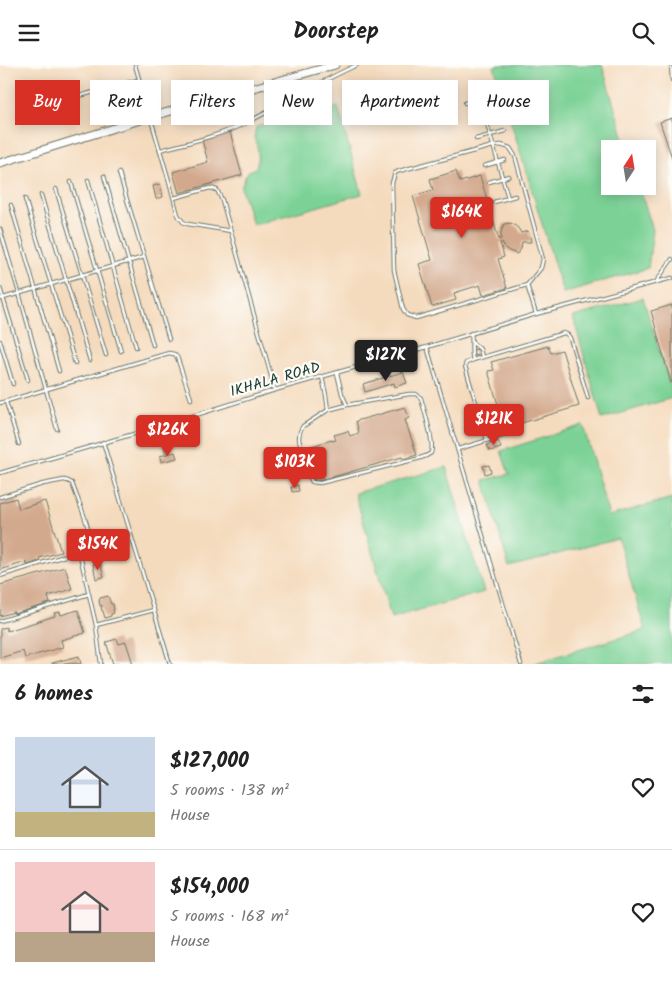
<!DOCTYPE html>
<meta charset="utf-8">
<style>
body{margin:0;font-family:Kalam,sans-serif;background:#f2f2f2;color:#222;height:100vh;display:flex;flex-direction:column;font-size:19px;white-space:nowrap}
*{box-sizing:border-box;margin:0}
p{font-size:16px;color:#767676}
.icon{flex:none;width:28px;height:28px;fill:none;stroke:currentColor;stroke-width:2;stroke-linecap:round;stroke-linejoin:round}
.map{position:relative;height:599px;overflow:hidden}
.side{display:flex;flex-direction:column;background:#fff;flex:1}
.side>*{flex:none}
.top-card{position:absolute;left:15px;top:15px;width:642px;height:45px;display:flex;gap:10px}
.needle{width:32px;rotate:12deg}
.controls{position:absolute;left:601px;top:75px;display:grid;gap:10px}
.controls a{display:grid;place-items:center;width:55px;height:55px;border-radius:0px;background:#fff;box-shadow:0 2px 12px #0003;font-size:25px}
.price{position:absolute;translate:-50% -42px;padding:0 11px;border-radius:5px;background:#d93025;color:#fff;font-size:16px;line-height:32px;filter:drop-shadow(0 1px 2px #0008)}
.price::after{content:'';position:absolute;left:50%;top:30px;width:15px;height:11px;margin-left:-8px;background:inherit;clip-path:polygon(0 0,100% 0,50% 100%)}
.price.on{background:#222;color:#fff}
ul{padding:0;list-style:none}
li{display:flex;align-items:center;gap:15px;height:125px;padding:0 15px}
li+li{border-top:1px solid #e0e0e0}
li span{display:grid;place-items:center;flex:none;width:140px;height:100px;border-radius:0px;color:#555}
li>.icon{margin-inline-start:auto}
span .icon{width:60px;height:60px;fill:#fffc;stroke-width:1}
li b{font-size:21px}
h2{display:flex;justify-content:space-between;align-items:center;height:60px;padding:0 15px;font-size:21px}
.tag{padding:0 18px;border-radius:0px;background:#fff;box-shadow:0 2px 12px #0003;font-size:18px;line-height:45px}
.tag.on{background:#d93025;color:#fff}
header{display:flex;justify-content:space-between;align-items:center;height:65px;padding:0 15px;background:#fff;font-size:22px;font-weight:800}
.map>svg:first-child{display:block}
</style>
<header><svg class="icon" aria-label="menu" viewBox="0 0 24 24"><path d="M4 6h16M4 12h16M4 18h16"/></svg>Doorstep<svg class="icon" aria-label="search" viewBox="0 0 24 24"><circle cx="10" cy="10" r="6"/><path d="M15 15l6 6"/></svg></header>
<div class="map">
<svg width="672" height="599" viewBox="0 0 672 599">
<rect width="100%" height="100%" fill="#fdfcf7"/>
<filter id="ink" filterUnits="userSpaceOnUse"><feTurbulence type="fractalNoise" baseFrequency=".02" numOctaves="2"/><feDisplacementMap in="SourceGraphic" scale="10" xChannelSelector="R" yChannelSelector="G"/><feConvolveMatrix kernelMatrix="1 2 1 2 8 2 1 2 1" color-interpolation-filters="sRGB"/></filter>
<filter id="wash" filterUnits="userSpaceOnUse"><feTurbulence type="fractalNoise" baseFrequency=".0096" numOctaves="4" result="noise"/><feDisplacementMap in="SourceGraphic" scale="20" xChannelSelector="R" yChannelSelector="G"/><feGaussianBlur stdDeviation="1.12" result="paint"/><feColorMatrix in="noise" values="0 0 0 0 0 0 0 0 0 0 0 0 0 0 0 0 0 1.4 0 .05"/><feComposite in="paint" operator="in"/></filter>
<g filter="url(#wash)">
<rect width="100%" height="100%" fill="#f5dbbe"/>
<g fill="#7cd296" stroke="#4e8865">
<path d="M 499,0 L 602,0 L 627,84 L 610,84 L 610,121 L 639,121 L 653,165 L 648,203 L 563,228 L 494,1 Z"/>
<path d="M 338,42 L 362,129 L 253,160 L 241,123 L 245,112 L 249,106 L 256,103 C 259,92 259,83 254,73 L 256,62 Z"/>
<path d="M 643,233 L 672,327 L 672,333 L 602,354 L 573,252 Z"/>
<path d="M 583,360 L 609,451 L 672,433 L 672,599 L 535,599 L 535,598 L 645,565 L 618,473 L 509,502 L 484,415 L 509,409 L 501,386 Z"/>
<path d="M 446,402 L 484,527 L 391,553 L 355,428 Z"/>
</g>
<g id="blocks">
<g fill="#d3a98d">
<path d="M 672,53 L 672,93 L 660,57 Z"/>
<path d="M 230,67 L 242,110 L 179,128 L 173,107 L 208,97 L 202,75 Z"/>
<path d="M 456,106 L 460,117 L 480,111 L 499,175 L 501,174 L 501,167 L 504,159 L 510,158 L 513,159 L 518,163 L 521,168 L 528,166 L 530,171 L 531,177 L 522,177 L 521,184 L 517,189 L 509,186 L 505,183 L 502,177 L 500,178 L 504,192 L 498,194 L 507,223 L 483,230 L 480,220 L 454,228 L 456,235 L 432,242 L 419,199 L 432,195 L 413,131 L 433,125 L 430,114 Z"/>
<path d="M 160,119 L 163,132 L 156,134 L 153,121 Z"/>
<path d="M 672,240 L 672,318 L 671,318 L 651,246 Z"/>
<path d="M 548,281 L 551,288 L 562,285 L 579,341 L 505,363 L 488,306 L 494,305 L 491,297 Z"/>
<path d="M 478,284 L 480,290 L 474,291 L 473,285 Z"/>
<path d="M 403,307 L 407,318 L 395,322 L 394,318 L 365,327 L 363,319 Z"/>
<path d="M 405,342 L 409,353 L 405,355 L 417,390 L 403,394 L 402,392 L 315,417 L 305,383 L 332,375 L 332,376 L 336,375 L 334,370 L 348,366 L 350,371 L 359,368 L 356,356 Z"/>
<path d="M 498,376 L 501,383 L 490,386 L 487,380 Z"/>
<path d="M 175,387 L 177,393 L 161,397 L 160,391 Z"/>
<path d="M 489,400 L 491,407 L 485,409 L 483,401 Z"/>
<path d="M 298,420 L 299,426 L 292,427 L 291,422 Z"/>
<path d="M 16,433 L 19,444 L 45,436 L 61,487 L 39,493 L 40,496 L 27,500 L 26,497 L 0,505 L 0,438 Z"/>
<path d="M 100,497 L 104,512 L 96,514 L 93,499 Z"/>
<path d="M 65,502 L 72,524 L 48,531 L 50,538 L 14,549 L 14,547 L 0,551 L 0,520 Z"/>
<path d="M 108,531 L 111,539 L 113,539 L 114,545 L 113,545 L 114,548 L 111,549 L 111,551 L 105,553 L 103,546 L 102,546 L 101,542 L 102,542 L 102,540 L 100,541 L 99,535 L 100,534 L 100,533 Z"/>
<path d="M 78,545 L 85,568 L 61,575 L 63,582 L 25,593 L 23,586 L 0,593 L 0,564 L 6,562 L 7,566 L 55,551 L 54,548 L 60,547 L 61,550 Z"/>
<path d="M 117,574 L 119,579 L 126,577 L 133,599 L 113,599 L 106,577 Z"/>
<path d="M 79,591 L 81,599 L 52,599 L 52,598 Z"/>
</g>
</g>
</g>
<g filter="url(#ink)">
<use href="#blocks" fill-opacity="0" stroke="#6a7464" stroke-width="1"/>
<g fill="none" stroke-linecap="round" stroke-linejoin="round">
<defs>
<g id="service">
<path d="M 135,0 L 169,116 L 178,150 L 183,157 L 188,159 L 231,166"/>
<path d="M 671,0 L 672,15"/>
<path d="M 72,33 L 138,15"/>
<path d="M 480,34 L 508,133"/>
<path d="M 465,38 L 492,30"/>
<path d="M 469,57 L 500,48"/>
<path d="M 476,74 L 505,66"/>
<path d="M 501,80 L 510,83 L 515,91 L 543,194 L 541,203 L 527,220 L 416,253 L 407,250 L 403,244 L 394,205 L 392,118 L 395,108 L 399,106 L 493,81 Z"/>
<path d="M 160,85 C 188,78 218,71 244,59 C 283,40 318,17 357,0"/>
<path d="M 484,101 L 505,95"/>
<path d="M 119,108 L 169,274"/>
<path d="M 104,111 L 153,280"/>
<path d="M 88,115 L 136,282"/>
<path d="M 71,117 L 121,286"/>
<path d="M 489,117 L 509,111"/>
<path d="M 56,124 L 106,290"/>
<path d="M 41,130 L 90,296"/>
<path d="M 174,133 L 210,123 L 217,125 L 222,135 L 275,325"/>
<path d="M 25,134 L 75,298"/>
<path d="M 494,137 L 515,131"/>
<path d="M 11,140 L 59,306"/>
<path d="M 0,164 L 19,228 L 57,364"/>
<path d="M 656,217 L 672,194"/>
<path d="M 527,220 L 536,249"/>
<path d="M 0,223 L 28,315"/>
<path d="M 0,234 L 144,192"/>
<path d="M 471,268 C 473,277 470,285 473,295"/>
<path d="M 0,276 L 13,319"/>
<path d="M 473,278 L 480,284 L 482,292"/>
<path d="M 427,282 L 521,599"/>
<path d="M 337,308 L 342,329 L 347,340 L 409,329 L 416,329 L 421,333 C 424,345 435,378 431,388 L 426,391 L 417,394 L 320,418 L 312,417 L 308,409 L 299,374 C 299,368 300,365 303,361 L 328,345 L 347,340"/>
<path d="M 322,312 L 326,330 L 328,345"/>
<path d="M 6,337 L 19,379"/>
<path d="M 0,338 L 169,288 L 174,289 L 177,292 L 191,334"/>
<path d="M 161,361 L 167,386"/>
<path d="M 487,375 L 465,301 L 466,298 L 473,295 L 564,268 L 568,270 L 570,273 L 588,333"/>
<path d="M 103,377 L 170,599"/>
<path d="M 458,384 L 509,369"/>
<path d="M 0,408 L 161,361 L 275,325 L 427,282 L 536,249 L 672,213"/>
<path d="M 0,432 L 43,419 L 64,415 L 68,416 L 72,418 C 76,431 93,467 89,479 C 88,483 87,482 84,485 L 0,511"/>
<path d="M 79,486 L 96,560 L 101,599"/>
<path d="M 0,556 L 89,529"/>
<path d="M 96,560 L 154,545"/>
</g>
<path id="tertiary" d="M 0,98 L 150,52 L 335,0"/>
</defs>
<use href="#service" stroke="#6a7464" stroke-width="4.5"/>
<use href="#tertiary" stroke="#6a7464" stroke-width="9"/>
<use href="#service" stroke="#fff" stroke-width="2.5"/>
<use href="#tertiary" stroke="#fff" stroke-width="7"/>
</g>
</g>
<g text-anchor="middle" stroke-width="4.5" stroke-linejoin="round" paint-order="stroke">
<g font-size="15" fill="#1f3d34" stroke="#fdfcf7">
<text transform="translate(275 314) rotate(-16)" y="5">IKHALA ROAD</text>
</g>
</g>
</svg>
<div class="controls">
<a><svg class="needle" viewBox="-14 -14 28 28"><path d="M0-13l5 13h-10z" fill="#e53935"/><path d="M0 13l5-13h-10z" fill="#767676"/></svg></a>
</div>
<b class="price" style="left:462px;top:174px">$164K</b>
<b class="price on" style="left:386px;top:317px">$127K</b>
<b class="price" style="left:494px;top:381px">$121K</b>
<b class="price" style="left:168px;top:392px">$126K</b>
<b class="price" style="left:295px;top:424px">$103K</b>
<b class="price" style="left:98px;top:506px">$154K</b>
<div class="top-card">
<a class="tag on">Buy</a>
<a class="tag">Rent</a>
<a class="tag">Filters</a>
<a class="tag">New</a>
<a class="tag">Apartment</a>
<a class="tag">House</a>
</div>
</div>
<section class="side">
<h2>6 homes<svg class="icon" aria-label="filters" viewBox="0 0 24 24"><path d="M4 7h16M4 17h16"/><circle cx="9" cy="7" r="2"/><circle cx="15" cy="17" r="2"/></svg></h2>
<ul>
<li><span style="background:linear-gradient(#c9d6e8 75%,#c2b280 0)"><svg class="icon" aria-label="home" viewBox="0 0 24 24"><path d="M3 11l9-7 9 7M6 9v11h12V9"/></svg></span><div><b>$127,000</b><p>5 rooms · 138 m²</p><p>House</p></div><svg class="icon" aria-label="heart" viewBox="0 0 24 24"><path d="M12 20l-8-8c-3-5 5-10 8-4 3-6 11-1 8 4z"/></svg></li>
<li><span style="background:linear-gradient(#f6c9c9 70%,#b9a48a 0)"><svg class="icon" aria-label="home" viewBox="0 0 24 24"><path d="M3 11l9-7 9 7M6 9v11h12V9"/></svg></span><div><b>$154,000</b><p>5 rooms · 168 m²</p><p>House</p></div><svg class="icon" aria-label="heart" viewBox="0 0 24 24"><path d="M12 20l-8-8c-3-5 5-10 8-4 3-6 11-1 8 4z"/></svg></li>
</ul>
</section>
